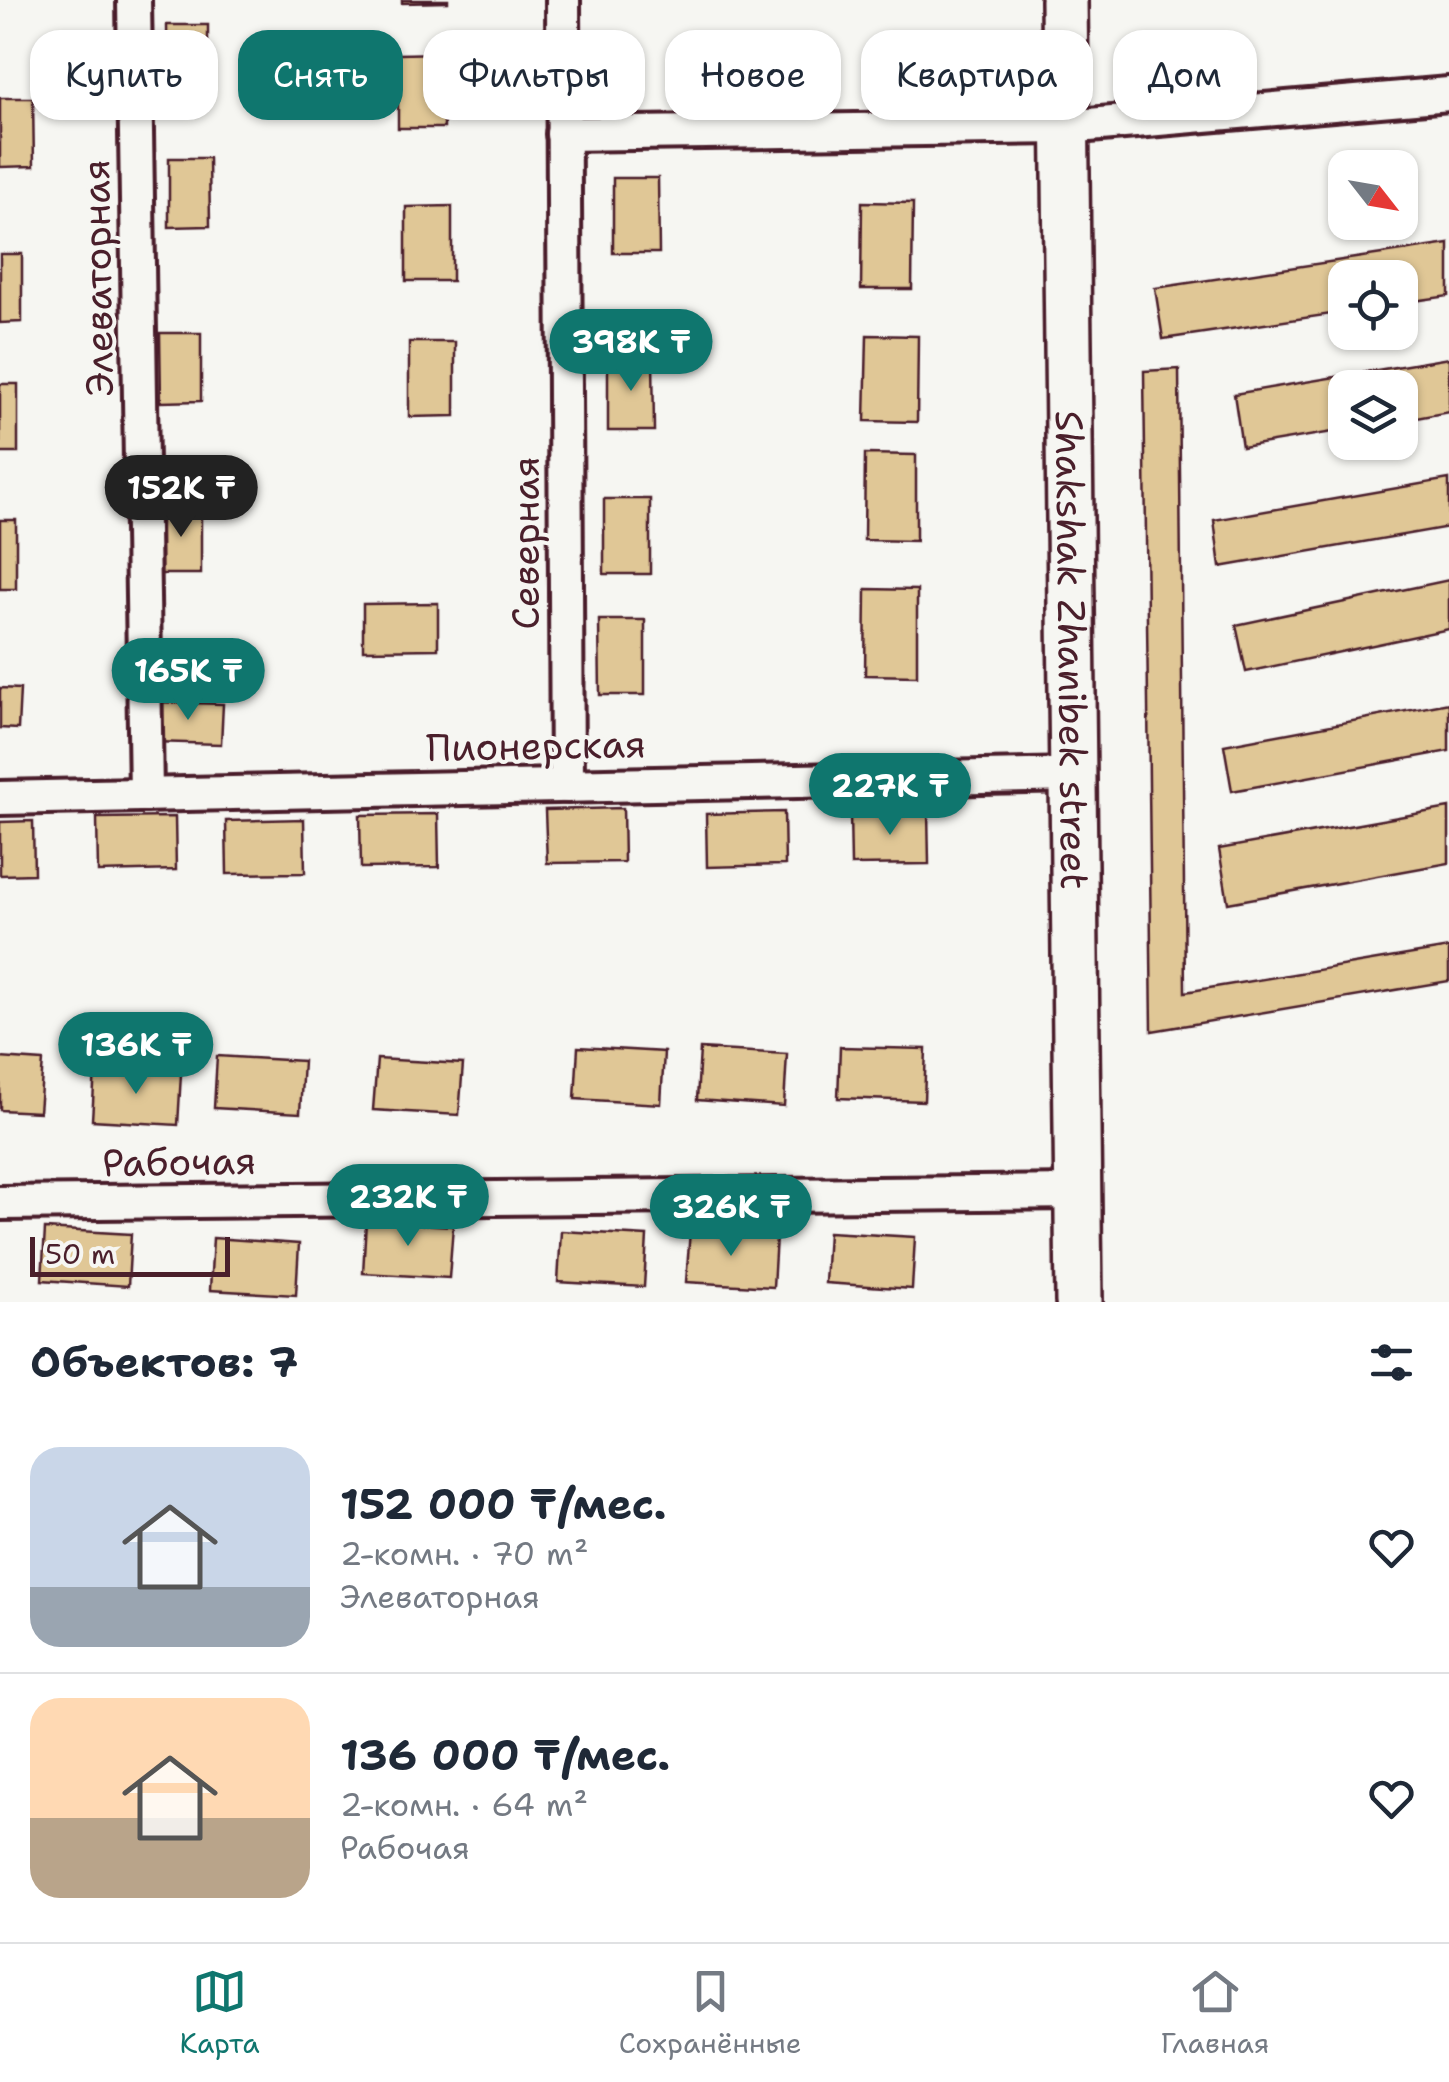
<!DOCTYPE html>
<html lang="ru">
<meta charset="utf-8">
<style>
body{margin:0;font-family:"Shantell Sans",sans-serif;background:#f2f2f3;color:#1f2937;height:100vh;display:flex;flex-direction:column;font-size:38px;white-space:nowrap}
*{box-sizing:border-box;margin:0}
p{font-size:32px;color:#747a83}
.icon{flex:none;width:55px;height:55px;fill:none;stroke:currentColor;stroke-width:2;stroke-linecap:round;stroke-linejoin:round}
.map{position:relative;height:1302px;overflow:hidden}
.panel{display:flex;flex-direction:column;background:#fff;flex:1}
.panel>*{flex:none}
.top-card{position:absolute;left:30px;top:30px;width:1390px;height:90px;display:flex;gap:20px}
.needle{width:65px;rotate:121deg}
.fabs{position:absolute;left:1328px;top:150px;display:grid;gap:20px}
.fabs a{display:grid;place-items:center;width:90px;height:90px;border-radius:20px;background:#fff;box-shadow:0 2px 8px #0004;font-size:50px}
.scale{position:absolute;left:30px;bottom:25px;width:200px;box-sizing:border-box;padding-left:10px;border:5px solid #4a1f2b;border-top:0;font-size:28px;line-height:35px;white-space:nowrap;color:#4a1f2b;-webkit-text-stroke:8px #f6f6f2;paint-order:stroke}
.price{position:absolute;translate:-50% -85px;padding:0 22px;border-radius:35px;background:#0f766e;color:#fff;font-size:32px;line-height:65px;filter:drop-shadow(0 2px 5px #0008)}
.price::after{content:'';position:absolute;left:50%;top:60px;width:30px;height:22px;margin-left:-15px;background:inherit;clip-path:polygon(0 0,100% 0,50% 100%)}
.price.on{background:#222;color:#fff}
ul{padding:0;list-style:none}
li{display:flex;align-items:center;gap:30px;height:250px;padding:0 30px}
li+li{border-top:2px solid #e0e1e3}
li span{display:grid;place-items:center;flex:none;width:280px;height:200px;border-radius:30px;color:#555}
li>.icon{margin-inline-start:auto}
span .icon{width:120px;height:120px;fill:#fffc;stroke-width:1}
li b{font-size:42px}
h2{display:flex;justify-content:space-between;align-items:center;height:120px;padding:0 30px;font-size:42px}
.pill{padding:0 35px;border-radius:30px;background:#fff;box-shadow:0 2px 8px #0004;font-size:35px;line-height:90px}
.pill.on{background:#0f766e;color:#fff}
.menu{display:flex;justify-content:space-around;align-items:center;height:140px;border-top:2px solid #e0e1e3;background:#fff;font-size:28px;color:#747a83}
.menu a{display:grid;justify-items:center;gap:5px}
.menu .on{color:#0f766e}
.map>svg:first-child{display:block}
</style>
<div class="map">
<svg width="1449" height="1302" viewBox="0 0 1449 1302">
<rect width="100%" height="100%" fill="#f6f6f2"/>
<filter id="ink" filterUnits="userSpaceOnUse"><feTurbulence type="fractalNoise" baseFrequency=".01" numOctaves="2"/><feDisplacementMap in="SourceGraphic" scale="20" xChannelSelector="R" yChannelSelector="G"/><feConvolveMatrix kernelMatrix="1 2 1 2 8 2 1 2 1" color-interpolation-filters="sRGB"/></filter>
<g filter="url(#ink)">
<g fill="#e0c796" stroke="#4a1f2b" stroke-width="2.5">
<path d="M 402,0 L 448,0 L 448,2 L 402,3 Z"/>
<path d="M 167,25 L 208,25 L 208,94 L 168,94 Z"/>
<path d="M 444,53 L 444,128 L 398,128 L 398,54 Z"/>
<path d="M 0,98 L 33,98 L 34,166 L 0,167 Z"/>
<path d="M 169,158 L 209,158 L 210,226 L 169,227 Z"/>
<path d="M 613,178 L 658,178 L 659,253 L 613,253 Z"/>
<path d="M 862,202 L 913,203 L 912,289 L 861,289 Z"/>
<path d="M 452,206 L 452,281 L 406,281 L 406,207 Z"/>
<path d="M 1449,244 L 1449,296 L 1400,303 L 1400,278 L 1345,278 L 1345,312 L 1163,339 L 1155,288 Z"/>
<path d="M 0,254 L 22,254 L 22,322 L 0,323 Z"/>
<path d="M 160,333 L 201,333 L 201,401 L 161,402 Z"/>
<path d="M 867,335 L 918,336 L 917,422 L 865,421 Z"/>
<path d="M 409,342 L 455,342 L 455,416 L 409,417 Z"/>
<path d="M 608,356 L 653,356 L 654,431 L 608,431 Z"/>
<path d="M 1449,358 L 1449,412 L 1400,421 L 1400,388 L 1345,388 L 1345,430 L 1242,447 L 1234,394 Z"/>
<path d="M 1179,369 L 1185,992 L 1449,948 L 1449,981 L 1152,1031 L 1144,371 Z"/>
<rect x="0" y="384" width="18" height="69"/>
<path d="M 865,454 L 916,455 L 916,541 L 864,540 Z"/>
<path d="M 1449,479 L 1449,527 L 1220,567 L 1214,520 Z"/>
<rect x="604" y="499" width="46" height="75"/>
<rect x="161" y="505" width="40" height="69"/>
<rect x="0" y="520" width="16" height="69"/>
<path d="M 1449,580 L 1449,629 L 1246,672 L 1236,625 Z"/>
<path d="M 866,589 L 917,590 L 917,676 L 865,675 Z"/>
<path d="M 438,603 L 438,649 L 363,650 L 363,604 Z"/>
<path d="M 599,620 L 645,620 L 645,695 L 600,695 Z"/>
<path d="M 0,688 L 20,689 L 18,729 L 0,728 Z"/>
<path d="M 154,702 L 223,704 L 221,744 L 153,742 Z"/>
<path d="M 1449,703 L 1449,751 L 1232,791 L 1224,745 Z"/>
<path d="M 623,808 L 624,862 L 547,863 L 545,810 Z"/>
<path d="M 1449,808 L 1449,863 L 1228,903 L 1219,849 Z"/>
<path d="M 928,810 L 929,864 L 851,865 L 850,812 Z"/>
<path d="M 784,812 L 785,865 L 707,867 L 706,814 Z"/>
<path d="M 438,814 L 439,867 L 361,868 L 360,815 Z"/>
<path d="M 175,817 L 176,870 L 98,872 L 97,818 Z"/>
<path d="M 304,819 L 305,873 L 227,874 L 226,821 Z"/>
<path d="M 33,821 L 34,874 L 0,875 L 0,822 Z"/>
<path d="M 578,1047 L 664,1052 L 661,1104 L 575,1099 Z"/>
<path d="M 840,1047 L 926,1049 L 924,1101 L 838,1098 Z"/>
<path d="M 700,1049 L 787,1054 L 784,1106 L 697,1100 Z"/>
<path d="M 217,1056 L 303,1061 L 300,1113 L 214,1108 Z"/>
<path d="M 0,1058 L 43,1061 L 39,1112 L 0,1110 Z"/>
<path d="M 377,1059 L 463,1064 L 459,1115 L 373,1110 Z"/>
<path d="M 95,1069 L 181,1074 L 178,1125 L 92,1120 Z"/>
<path d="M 366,1221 L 453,1226 L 449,1278 L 363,1273 Z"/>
<path d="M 45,1229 L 131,1234 L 128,1286 L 42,1280 Z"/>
<path d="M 561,1231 L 647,1236 L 644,1287 L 558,1282 Z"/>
<path d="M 690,1231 L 776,1236 L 773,1287 L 686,1282 Z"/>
<path d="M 828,1232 L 915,1237 L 912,1289 L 825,1283 Z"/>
<path d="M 213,1238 L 299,1244 L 296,1295 L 210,1290 Z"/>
</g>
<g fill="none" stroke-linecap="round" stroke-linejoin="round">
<defs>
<g id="minor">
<path d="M 134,0 L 146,795"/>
<path d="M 563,0 L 567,786"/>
<path d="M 563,134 L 1066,127 L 1449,94"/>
<path d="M 0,798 L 1073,775"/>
<path d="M 0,1203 L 1078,1192"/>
</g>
<g id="secondary">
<path id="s1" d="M 1064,0 L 1079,1302"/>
</g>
</defs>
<use href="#minor" stroke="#4a1f2b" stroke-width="40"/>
<use href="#secondary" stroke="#4a1f2b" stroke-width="52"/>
<use href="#minor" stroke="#f6f6f2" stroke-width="32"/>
<use href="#secondary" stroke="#f6f6f2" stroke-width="45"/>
</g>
</g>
<g text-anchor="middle" stroke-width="8" stroke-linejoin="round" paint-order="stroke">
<g font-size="38" fill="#4a1f2b" stroke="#f6f6f2">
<text transform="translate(98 278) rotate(-91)" y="13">Элеваторная</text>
<text transform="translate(526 543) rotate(-90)" y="13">Северная</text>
<text dy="13" stroke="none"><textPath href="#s1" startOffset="650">Shakshak Zhanibek street</textPath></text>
<text transform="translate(536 746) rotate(-1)" y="13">Пионерская</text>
<text transform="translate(179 1162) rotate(-1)" y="13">Рабочая</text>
</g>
</g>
</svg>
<div class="fabs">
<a><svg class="needle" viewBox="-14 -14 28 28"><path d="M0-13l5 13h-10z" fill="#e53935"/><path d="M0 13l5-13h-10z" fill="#747a83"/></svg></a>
<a><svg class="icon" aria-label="locate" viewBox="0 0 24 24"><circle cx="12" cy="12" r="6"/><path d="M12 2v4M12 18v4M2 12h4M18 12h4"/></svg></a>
<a><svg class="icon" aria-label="layers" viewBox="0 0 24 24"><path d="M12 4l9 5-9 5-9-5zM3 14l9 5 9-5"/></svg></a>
</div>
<div class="scale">50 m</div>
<b class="price" style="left:631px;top:394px">398K ₸</b>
<b class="price on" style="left:181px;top:540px">152K ₸</b>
<b class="price" style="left:188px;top:723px">165K ₸</b>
<b class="price" style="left:890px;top:838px">227K ₸</b>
<b class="price" style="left:136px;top:1097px">136K ₸</b>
<b class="price" style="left:408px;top:1249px">232K ₸</b>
<b class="price" style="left:731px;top:1259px">326K ₸</b>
<div class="top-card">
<a class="pill">Купить</a>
<a class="pill on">Снять</a>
<a class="pill">Фильтры</a>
<a class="pill">Новое</a>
<a class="pill">Квартира</a>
<a class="pill">Дом</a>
</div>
</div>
<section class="panel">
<h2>Объектов: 7<svg class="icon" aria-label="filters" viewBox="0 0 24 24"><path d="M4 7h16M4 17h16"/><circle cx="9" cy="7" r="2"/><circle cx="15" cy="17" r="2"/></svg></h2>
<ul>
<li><span style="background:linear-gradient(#c9d6e8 70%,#9aa5b1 0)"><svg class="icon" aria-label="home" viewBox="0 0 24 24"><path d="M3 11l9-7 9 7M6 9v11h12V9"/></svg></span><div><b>152 000 ₸/мес.</b><p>2-комн. · 70 m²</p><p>Элеваторная</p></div><svg class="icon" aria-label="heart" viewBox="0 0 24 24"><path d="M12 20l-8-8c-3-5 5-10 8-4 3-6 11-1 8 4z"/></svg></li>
<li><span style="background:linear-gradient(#ffd9b3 60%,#b9a48a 0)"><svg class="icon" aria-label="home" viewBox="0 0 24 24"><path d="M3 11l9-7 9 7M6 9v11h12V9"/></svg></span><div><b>136 000 ₸/мес.</b><p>2-комн. · 64 m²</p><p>Рабочая</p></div><svg class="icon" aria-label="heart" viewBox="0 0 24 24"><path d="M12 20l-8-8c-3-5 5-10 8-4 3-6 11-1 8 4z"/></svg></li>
</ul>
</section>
<nav class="menu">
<a class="on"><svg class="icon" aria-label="map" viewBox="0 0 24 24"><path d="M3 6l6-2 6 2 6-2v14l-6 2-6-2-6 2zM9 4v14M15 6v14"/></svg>Карта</a>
<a><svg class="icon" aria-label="saved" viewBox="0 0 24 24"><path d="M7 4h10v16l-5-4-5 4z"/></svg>Сохранённые</a>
<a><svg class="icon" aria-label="home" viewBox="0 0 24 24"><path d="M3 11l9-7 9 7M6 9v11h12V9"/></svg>Главная</a>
</nav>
